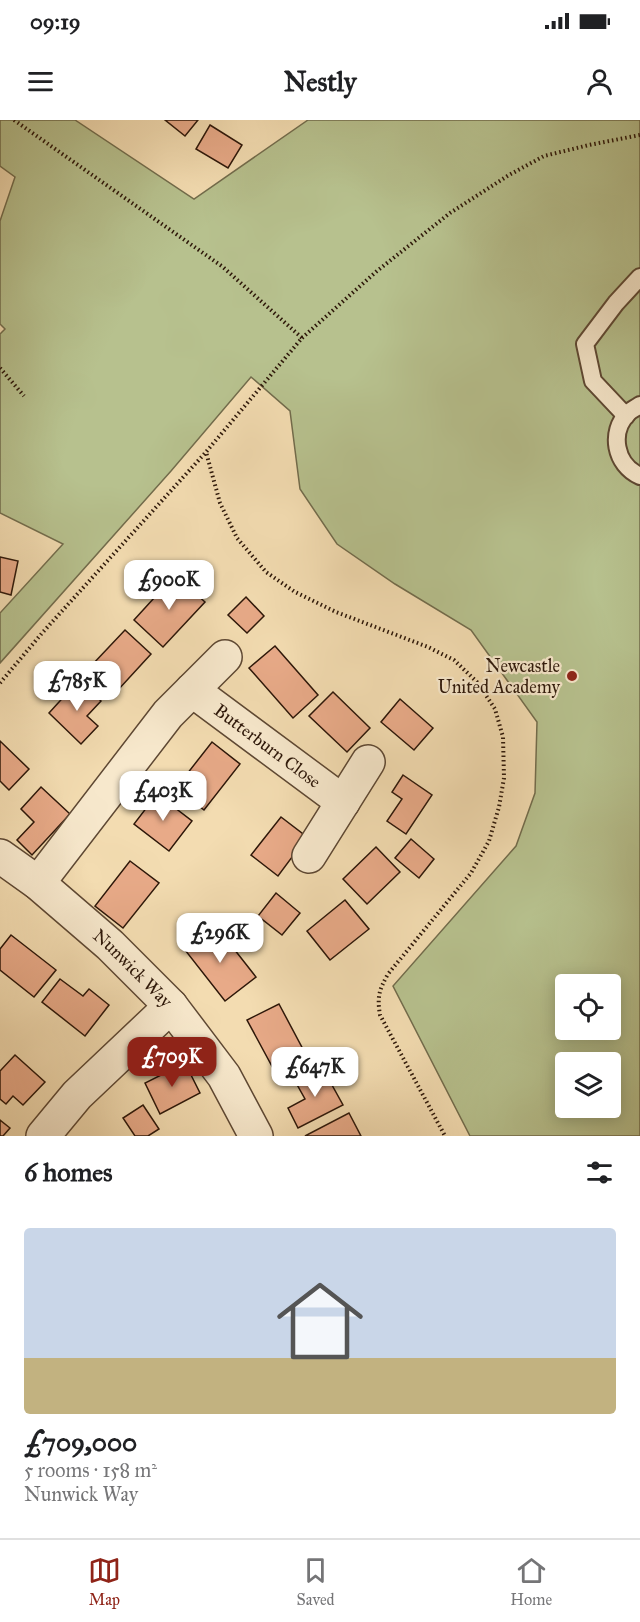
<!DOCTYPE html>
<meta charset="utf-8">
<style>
body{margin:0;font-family:"IM FELL Great Primer",serif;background:#f6f6f6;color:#202124;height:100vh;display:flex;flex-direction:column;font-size:22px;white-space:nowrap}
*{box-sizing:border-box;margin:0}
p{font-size:20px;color:#757577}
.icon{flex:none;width:33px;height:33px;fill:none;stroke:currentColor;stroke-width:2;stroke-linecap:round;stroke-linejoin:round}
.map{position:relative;height:1016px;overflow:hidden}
.side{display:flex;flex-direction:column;background:#fff;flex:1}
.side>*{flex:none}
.fabs{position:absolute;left:555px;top:854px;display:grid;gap:12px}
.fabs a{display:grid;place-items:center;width:66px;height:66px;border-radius:6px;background:#fff;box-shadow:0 3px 15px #0003;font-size:30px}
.price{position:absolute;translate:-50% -51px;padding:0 14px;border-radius:12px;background:#fff;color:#222;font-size:20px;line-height:39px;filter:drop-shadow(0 2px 3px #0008)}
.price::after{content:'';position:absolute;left:50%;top:36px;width:18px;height:14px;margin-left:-9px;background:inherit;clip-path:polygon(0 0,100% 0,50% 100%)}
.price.selected{background:#8f2418;color:#fff}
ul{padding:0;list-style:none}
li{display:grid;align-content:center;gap:12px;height:318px;padding:0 24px}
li+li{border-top:2px solid #e0e0e0}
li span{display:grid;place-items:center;height:186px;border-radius:6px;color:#555}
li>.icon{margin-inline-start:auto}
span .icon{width:108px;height:108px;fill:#fffc;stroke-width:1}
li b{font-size:26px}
h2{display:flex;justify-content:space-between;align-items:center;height:72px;padding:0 24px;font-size:26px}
.status{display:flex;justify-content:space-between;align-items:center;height:42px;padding:0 30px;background:#fff;direction:ltr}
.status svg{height:16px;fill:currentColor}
header{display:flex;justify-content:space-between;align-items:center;height:78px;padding:0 24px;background:#fff;font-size:27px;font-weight:700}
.dock{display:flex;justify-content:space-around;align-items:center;height:84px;border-top:2px solid #e0e0e0;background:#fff;font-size:16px;color:#757577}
.dock a{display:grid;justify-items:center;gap:3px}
.dock .selected{color:#8f2418}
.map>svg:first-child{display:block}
</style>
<div class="status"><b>09:19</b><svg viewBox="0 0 49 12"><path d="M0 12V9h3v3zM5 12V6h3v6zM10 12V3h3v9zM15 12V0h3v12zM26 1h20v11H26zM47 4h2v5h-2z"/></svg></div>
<header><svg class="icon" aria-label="menu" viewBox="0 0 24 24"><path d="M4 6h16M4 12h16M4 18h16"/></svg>Nestly<svg class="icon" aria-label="person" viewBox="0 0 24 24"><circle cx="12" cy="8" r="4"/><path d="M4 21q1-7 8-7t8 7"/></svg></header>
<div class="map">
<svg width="640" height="1016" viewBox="0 0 640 1016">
<rect width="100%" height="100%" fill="#f3dcb1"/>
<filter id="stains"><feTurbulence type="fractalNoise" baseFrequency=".00333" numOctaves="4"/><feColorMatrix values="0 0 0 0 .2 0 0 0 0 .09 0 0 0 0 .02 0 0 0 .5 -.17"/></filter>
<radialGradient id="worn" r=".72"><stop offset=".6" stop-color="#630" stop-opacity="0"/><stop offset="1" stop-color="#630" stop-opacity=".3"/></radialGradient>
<path fill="#b7c18e" stroke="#726c4c" stroke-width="1.5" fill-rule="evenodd" d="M 0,0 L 75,0 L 194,79 L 308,0 L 640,0 L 640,1016 L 470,1016 L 393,866 L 516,726 L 535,673 L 537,602 L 471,510 L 395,464 L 337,424 L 300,369 L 290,291 L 251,257 L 171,351 L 0,543 L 0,493 L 63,424 L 0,393 L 0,214 L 5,209 L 0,204 L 0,101 L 15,57 L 0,46 ZM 566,864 L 610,864 L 610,909 L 566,909 ZM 566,942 L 610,942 L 610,987 L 566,987 Z"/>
<g fill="#e8aa88" stroke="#2d1709" stroke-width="1.5">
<path d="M 165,0 L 198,0 L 185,16 Z"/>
<path d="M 210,5 L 242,25 L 228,48 L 196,29 Z"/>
<path d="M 0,437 L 18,441 L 11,475 L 0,472 Z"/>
<path d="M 175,455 L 205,482 L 163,527 L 134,500 Z"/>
<path d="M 246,477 L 264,496 L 247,513 L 228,495 Z"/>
<path d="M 125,510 L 151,534 L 118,570 L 92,545 Z"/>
<path d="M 275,526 L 318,575 L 293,598 L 249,548 Z"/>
<path d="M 79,560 L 101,581 L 87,596 L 98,606 L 81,624 L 49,593 Z"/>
<path d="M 333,572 L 370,608 L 347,632 L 309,596 Z"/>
<path d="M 400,579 L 433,608 L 414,630 L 381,602 Z"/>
<path d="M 0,621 L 29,649 L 9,670 L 0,661 Z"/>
<path d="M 212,622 L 240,644 L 204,690 L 176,668 Z"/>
<path d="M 403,655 L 432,675 L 406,714 L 387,701 L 402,679 L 392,672 Z"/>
<path d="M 41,667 L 70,694 L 32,735 L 17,720 L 34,702 L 21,689 Z"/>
<path d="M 157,674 L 192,701 L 169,731 L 134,704 Z"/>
<path d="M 281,697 L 307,717 L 278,756 L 251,735 Z"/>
<path d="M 411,719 L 434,739 L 419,758 L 395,738 Z"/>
<path d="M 376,727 L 400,752 L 367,784 L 343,759 Z"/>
<path d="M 130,741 L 159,763 L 123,808 L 95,786 Z"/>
<path d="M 276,773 L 300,793 L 282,815 L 258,796 Z"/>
<path d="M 345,780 L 369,809 L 330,840 L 307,811 Z"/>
<path d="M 216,806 L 256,857 L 225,881 L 185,830 Z"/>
<path d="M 11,815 L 56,850 L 34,877 L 0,850 L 0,829 Z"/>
<path d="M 60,859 L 83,876 L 89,869 L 109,885 L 85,916 L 42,882 Z"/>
<path d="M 279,884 L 305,933 L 274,950 L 247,900 Z"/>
<path d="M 15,935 L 45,962 L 23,985 L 13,976 L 6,984 L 0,979 L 0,951 Z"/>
<path d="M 185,943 L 200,973 L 160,994 L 145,963 Z"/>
<path d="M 322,947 L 343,985 L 298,1008 L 288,988 L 305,979 L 295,961 Z"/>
<path d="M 143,985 L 159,1009 L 148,1016 L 135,1016 L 123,998 Z"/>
<path d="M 349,993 L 361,1016 L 305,1016 Z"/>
<path d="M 0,1000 L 10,1008 L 3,1016 L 0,1016 Z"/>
</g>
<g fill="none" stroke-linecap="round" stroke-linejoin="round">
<defs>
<g id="lane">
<path d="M 640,285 C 636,288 631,290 628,293 C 609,312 615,345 640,356"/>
<path d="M 626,296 L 593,261 L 585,224 L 616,183 L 640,157"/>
</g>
<g id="street">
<path id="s1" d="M 192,570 L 343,682"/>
<path id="s2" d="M 0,736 L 38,763 L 110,825 L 171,886 L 224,956 L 256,1016"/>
<path d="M 309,736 L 368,642"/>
<path d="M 38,763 L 168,594 L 225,537"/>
<path d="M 43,1016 L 77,975 L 171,886"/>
</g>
</defs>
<use href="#lane" stroke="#5e4833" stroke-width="20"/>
<use href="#street" stroke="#5e4833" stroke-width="36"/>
<g stroke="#2d1709" stroke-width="4" stroke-dasharray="1.5 3" stroke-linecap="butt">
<path d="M 14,0 L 223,147 L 302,218 L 206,332 L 220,383 L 237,418 L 266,452 L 295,472 L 336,492 L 428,527 L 454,540 L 477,562 L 495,589 L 503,617 L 504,658 L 499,687 L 489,721 L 471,753 L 388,854 C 379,870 377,877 380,895 L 445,1016"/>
<path d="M 302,218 L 377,151 L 450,93 L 509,55 L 544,36 L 589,25 L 640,15"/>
<path d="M 0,248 L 24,276"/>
<path d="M 0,563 L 43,512 L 206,332"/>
</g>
<use href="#lane" stroke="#f7e8cc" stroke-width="16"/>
<use href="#street" stroke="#f7e8cc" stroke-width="33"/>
</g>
<circle fill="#8f2418" stroke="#f7e8cc" stroke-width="2" cx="572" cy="556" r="6"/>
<g text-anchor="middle" stroke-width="4.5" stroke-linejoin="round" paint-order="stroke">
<g font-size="18" fill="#2d1709" stroke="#f7e8cc" text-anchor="end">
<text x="560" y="552">Newcastle<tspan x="560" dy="21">United Academy</tspan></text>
</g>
<g font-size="18" fill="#2d1709" stroke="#f7e8cc">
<text dy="6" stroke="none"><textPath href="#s1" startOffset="94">Butterburn Close</textPath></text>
<text dy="6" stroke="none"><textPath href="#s2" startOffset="174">Nunwick Way</textPath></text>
</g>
</g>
<rect width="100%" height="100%" filter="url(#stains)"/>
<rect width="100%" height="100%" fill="url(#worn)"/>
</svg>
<div class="fabs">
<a><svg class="icon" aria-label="locate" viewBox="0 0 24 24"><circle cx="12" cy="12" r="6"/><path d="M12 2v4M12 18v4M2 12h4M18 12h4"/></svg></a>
<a><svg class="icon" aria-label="layers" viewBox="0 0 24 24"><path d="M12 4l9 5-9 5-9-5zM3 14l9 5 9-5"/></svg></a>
</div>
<b class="price" style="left:169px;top:491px">£900K</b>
<b class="price" style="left:77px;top:592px">£785K</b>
<b class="price" style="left:163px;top:702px">£403K</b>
<b class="price" style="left:220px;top:844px">£296K</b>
<b class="price selected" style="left:172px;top:968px">£709K</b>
<b class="price" style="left:315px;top:978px">£647K</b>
</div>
<section class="side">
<h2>6 homes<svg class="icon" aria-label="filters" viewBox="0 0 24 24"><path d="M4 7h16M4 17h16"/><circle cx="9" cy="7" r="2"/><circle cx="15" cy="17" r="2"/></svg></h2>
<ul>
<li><span style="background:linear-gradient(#c9d6e8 70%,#c2b280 0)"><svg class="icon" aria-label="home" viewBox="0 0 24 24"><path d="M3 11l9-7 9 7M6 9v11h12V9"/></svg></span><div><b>£709,000</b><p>5 rooms · 158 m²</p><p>Nunwick Way</p></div></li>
</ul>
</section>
<nav class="dock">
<a class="selected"><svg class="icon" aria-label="map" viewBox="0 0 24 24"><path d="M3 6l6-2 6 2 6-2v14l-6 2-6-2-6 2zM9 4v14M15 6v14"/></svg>Map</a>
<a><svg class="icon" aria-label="saved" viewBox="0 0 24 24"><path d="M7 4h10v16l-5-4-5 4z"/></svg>Saved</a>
<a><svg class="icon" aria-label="home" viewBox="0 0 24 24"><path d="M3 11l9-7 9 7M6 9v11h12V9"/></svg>Home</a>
</nav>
